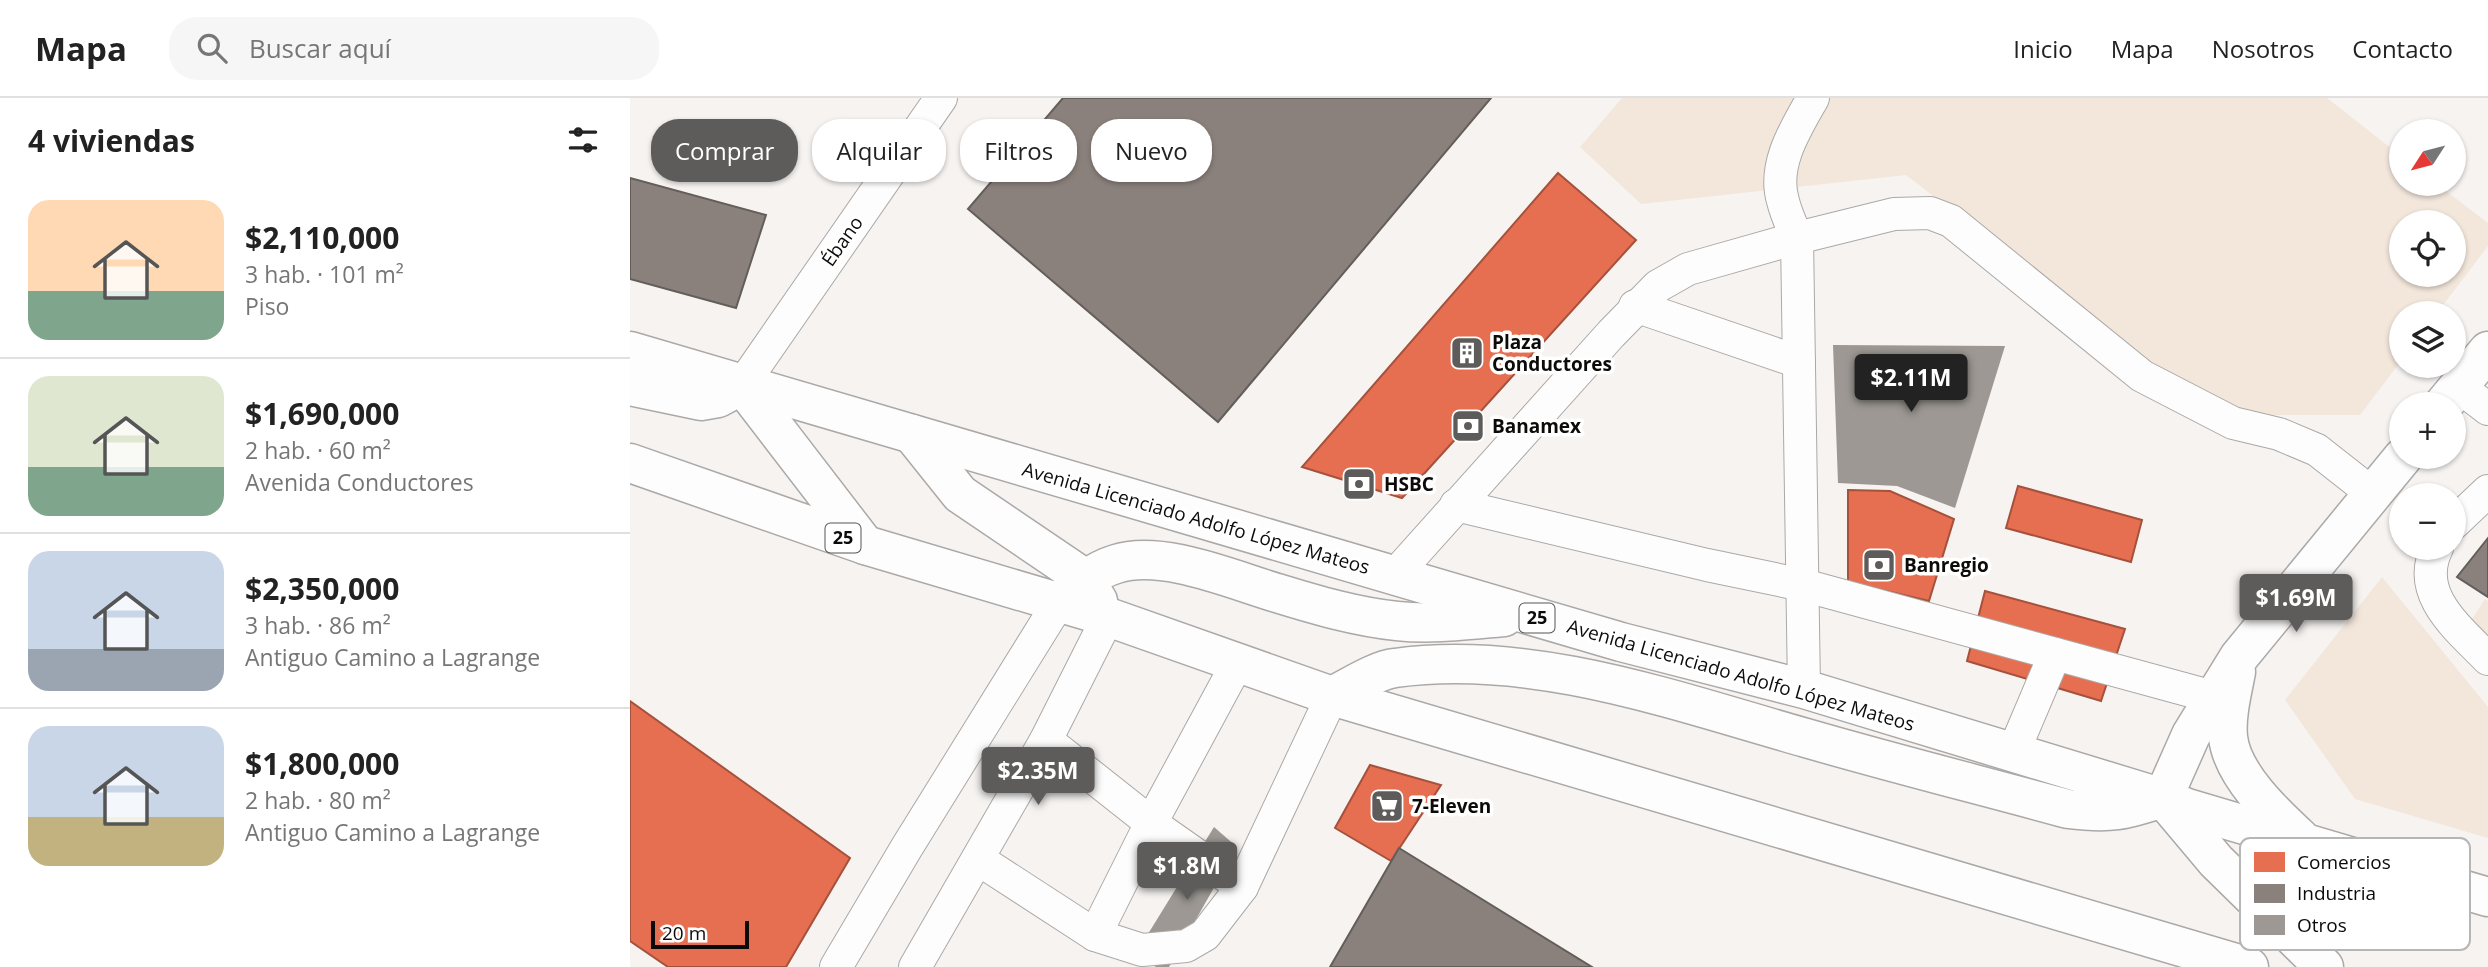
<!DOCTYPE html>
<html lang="es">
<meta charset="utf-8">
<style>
body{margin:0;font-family:"Open Sans",sans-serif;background:#f6f6f6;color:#222;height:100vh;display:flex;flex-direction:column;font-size:26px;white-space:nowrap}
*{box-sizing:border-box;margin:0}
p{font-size:23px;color:#767676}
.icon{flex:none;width:38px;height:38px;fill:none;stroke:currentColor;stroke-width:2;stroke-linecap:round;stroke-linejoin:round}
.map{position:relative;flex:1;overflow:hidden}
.drawer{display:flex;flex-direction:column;background:#fff;width:630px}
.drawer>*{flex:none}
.guide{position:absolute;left:21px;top:21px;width:665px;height:63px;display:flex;gap:14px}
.needle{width:46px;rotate:234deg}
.controls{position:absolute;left:1759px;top:21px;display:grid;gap:14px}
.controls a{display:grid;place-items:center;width:77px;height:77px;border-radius:50%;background:#fff;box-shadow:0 2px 5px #0004;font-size:35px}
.scale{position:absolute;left:21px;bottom:18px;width:98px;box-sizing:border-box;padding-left:7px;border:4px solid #0c0b0a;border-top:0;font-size:19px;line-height:24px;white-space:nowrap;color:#0c0b0a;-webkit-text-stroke:5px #fff;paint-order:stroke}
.price{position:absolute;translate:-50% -60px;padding:0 16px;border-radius:7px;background:#5e5c5b;color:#fff;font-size:23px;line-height:46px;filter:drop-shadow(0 2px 4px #0008)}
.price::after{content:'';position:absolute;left:50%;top:42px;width:21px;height:16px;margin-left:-10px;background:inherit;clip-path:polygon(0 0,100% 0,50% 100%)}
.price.selected{background:#222;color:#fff}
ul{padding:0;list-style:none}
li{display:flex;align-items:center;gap:21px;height:175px;padding:0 28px}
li+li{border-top:2px solid #e0e0e0}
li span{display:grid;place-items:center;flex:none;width:196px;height:140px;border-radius:21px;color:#555}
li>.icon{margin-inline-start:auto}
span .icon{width:84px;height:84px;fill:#fffc;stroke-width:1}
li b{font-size:30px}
h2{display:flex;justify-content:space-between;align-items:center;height:84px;padding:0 28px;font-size:30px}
.tag{padding:0 24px;border-radius:28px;background:#fff;box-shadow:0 2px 5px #0004;font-size:24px;line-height:63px}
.tag.selected{background:#5e5c5b;color:#fff}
header{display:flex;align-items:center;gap:42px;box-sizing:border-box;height:98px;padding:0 35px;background:#fff;border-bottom:2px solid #e0e0e0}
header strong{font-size:33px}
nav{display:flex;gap:38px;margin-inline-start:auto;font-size:24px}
.search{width:490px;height:63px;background:#f6f6f6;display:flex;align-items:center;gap:18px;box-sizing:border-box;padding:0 24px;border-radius:28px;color:#767676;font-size:26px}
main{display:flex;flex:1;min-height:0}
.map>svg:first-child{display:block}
</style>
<header>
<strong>Mapa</strong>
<div class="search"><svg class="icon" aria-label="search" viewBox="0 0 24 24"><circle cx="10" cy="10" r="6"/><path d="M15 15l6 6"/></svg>Buscar aquí</div>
<nav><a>Inicio</a><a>Mapa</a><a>Nosotros</a><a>Contacto</a></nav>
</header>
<main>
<section class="drawer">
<h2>4 viviendas<svg class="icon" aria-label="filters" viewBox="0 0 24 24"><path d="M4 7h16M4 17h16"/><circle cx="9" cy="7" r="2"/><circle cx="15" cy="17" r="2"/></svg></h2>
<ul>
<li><span style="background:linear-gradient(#ffd9b3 65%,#7fa58c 0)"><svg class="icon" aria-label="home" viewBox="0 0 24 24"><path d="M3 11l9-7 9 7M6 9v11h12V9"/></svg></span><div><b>$2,110,000</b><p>3 hab. · 101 m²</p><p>Piso</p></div></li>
<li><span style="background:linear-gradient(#dfe7d0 65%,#7fa58c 0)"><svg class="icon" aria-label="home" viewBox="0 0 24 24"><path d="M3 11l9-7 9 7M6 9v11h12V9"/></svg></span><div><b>$1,690,000</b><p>2 hab. · 60 m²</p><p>Avenida Conductores</p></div></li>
<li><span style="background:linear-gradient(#c9d6e8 70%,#9aa5b1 0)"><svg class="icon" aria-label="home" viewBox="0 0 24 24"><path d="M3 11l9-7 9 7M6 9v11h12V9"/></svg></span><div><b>$2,350,000</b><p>3 hab. · 86 m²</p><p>Antiguo Camino a Lagrange</p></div></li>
<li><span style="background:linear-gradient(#c9d6e8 65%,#c2b280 0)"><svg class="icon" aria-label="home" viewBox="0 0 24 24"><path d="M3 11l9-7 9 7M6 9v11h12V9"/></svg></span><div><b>$1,800,000</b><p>2 hab. · 80 m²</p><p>Antiguo Camino a Lagrange</p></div></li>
</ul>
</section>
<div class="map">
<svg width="1858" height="869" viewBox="0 0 1858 869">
<rect width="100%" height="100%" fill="#f6f3f1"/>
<g fill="#f3e7dc" fill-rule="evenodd">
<path d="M 992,0 L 1697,0 L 1771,58 L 1771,86 L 1807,86 L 1858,125 L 1858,148 L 1807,215 L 1771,215 L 1771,263 L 1730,317 L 1585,317 L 1276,77 L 1011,106 L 950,49 ZM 1771,124 L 1824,124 L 1824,177 L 1771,177 Z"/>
<path d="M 1752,479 L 1858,609 L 1858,740 L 1725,701 L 1655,602 Z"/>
<path d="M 1855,501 L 1858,503 L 1858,549 L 1840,524 Z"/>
</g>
<g fill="#e76f51" stroke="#a5513c" stroke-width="2">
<path d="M 928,75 L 1006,142 L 772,400 L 672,369 Z"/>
<path d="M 1388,388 L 1512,422 L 1501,464 L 1376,430 Z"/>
<path d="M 1218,392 L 1260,393 L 1324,421 L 1299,503 L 1218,484 Z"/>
<path d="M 1355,493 L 1495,531 L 1471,603 L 1337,563 Z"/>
<path d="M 0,603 L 220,760 L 156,869 L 38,869 L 0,843 Z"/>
<path d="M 740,667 L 811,687 L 761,763 L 705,730 Z"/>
</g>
<g fill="#8a817c" stroke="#645e5a" stroke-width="2">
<path d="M 433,0 L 861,0 L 588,324 L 338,111 Z"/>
<path d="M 0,80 L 136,117 L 106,210 L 0,181 Z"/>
<path d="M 1858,440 L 1858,499 L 1827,479 Z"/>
<path d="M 769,750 L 962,869 L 700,869 Z"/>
</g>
<g fill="#9d9893">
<path d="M 1203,247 L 1375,248 L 1325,410 L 1267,388 L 1208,385 Z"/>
<path d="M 584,729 L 607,749 L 539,869 L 526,869 L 505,857 Z"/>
</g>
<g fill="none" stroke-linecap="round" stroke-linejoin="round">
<defs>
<g id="minor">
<path d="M 1005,208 L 1169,264"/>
<path d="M 112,287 L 311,0"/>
<path d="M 1828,288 L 1858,311"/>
<path d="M 826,407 L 1077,467 L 1173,487 L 1583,599"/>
<path d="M 1824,425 L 1858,393"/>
<path d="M 1807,450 C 1784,496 1828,530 1858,561"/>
<path d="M 764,478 L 981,236 L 1028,188 L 1058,171 L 1167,140 L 1264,116 L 1300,115 L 1321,123 L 1512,278 L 1603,325 L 1649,336 L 1687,352 L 1743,396"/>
<path d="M 1174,591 L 1167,140 C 1162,128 1156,116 1153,103 C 1142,67 1166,30 1183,0"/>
<path d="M 416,642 L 521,725 L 612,789"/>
<path d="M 1383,655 L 1425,556"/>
<path d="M 348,761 L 465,837 L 512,852 L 556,848 L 575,837 L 612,789 L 702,598"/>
<path d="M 465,837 L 521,725 L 608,564"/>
<path d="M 206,869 L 277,749 L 429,504"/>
<path d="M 285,869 L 416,642 L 478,519"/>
</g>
<g id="major">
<path d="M 0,253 L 991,544 L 1174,591 L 1533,700 L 1557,710 L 1858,799"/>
<path d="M 112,287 L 235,447"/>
<path d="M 0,288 L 71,303 L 88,300 L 112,287"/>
<path d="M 1814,306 L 1858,253"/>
<path d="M 282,336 L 330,396 L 454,480 L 468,503"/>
<path d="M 0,365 L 235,447 L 478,519 L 702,598 L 1619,869"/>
<path d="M 429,504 C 447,488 463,473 486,466 C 532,451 603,482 647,495 C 686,507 727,519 767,523 C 802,527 839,522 874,519"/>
<path d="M 1606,574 C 1602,595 1596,618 1598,639 C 1602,677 1644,716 1670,740"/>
<path d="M 702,598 C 719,590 746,572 765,570 C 903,551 1045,603 1176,640 C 1262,665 1350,687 1438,711 C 1481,716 1493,713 1533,700"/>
<path d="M 1533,700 L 1561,637 L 1609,559 L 1773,359"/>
<path d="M 1533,700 L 1586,763 L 1694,869"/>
</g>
</defs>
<use href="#minor" stroke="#aba9a7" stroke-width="34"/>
<use href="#major" stroke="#aba9a7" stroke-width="41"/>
<use href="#minor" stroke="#fefdfd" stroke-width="32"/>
<use href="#major" stroke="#fefdfd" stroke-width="38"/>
</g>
<defs>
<symbol id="building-square" viewBox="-11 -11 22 22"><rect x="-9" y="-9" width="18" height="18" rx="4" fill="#5e5c5b" stroke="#fff"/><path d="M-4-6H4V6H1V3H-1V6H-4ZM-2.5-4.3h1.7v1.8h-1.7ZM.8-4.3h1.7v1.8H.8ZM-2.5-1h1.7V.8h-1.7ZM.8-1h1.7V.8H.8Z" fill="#fff"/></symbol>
<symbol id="bank-square" viewBox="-11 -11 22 22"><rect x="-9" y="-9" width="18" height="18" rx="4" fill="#5e5c5b" stroke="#fff"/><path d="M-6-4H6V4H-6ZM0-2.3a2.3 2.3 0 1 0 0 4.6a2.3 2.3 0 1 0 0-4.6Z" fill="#fff"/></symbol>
<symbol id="supermarket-square" viewBox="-11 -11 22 22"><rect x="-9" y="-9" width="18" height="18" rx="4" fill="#5e5c5b" stroke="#fff"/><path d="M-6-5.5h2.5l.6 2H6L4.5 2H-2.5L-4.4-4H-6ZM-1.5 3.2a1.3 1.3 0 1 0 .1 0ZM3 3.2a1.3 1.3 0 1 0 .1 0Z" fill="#fff"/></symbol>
</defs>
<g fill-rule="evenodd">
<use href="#building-square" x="818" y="236" width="38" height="38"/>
<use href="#bank-square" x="819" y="309" width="38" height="38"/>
<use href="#bank-square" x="710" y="367" width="38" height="38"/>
<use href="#bank-square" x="1230" y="448" width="38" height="38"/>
<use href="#supermarket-square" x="738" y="689" width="38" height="38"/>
</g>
<g text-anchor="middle" stroke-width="7" stroke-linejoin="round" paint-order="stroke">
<g fill="#fff" stroke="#555454" stroke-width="2">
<rect x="195.5" y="425.5" width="35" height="29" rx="5"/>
<rect x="889.5" y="505.5" width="35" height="29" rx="5"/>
</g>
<g font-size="18" font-weight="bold" fill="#0c0b0a">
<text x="213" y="446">25</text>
<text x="907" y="526">25</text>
</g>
<g font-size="19" fill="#0c0b0a" stroke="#fff">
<text transform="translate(212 143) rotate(-55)" y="7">Ébano</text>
<text transform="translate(566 420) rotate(16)" y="7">Avenida Licenciado Adolfo López Mateos</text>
<text transform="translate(1111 577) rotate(16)" y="7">Avenida Licenciado Adolfo López Mateos</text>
</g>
<g font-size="19" font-weight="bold" fill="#0c0b0a" stroke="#fff" text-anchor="start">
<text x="862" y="251">Plaza<tspan x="862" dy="22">Conductores</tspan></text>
<text x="862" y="335">Banamex</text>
<text x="754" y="393">HSBC</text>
<text x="1274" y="474">Banregio</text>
<text x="782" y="715">7-Eleven</text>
</g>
</g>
<rect x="1610" y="740" width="230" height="112" rx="10" fill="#fff" stroke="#b6b6b6" stroke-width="2"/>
<rect x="1624" y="754" width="31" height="20" fill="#e76f51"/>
<rect x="1624" y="786" width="31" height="19" fill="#8a817c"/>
<rect x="1624" y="817" width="31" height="20" fill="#9d9893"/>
<g font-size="19" fill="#0c0b0a">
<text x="1667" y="771">Comercios</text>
<text x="1667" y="802">Industria</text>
<text x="1667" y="834">Otros</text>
</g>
</svg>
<div class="controls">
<a><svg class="needle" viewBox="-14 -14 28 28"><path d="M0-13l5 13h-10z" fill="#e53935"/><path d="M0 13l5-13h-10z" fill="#767676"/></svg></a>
<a><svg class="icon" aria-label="locate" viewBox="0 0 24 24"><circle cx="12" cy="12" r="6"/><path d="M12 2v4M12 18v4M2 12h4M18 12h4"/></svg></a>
<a><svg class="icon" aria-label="layers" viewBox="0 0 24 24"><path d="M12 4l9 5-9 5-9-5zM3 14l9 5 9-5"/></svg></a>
<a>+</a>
<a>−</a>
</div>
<div class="scale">20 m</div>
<b class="price selected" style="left:1281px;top:316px">$2.11M</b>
<b class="price" style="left:1666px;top:536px">$1.69M</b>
<b class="price" style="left:408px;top:709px">$2.35M</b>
<b class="price" style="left:557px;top:804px">$1.8M</b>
<div class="guide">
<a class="tag selected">Comprar</a>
<a class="tag">Alquilar</a>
<a class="tag">Filtros</a>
<a class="tag">Nuevo</a>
</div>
</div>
</main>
